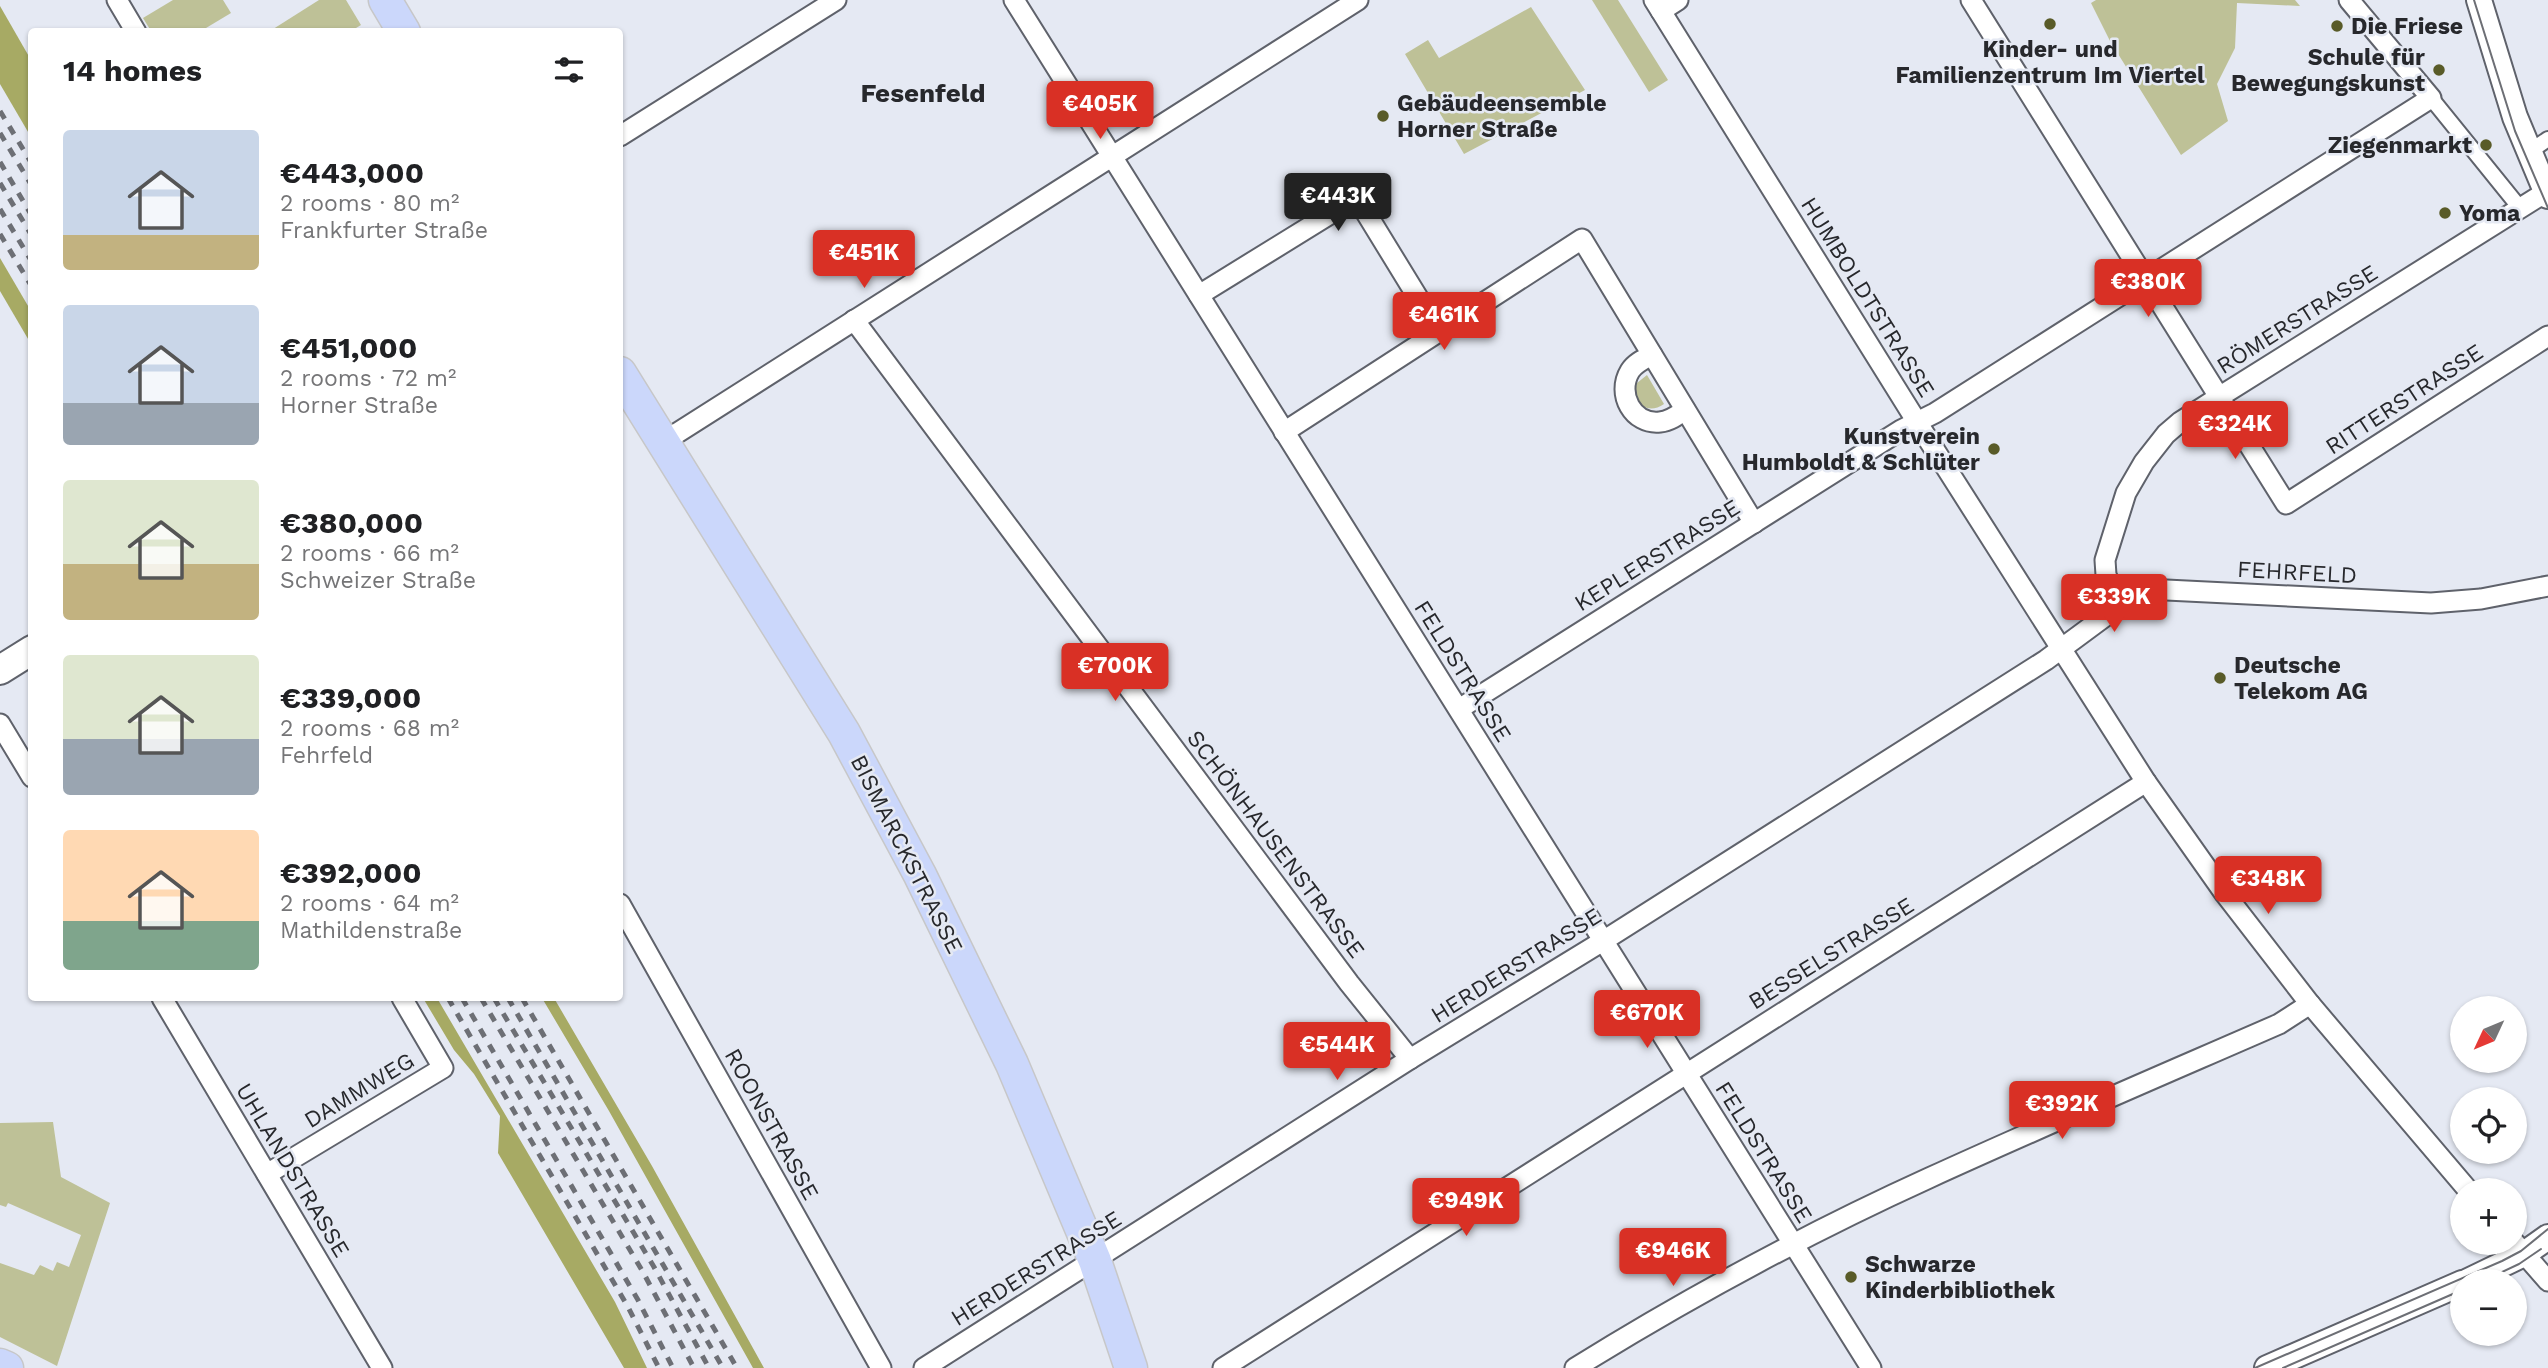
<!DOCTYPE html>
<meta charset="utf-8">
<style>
body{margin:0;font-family:"Work Sans",sans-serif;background:#f6f6f6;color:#202124;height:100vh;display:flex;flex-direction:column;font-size:26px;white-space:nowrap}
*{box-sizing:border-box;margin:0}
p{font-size:23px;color:#757577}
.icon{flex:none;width:38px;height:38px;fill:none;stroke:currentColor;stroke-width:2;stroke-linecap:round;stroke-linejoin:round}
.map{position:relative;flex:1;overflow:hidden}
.details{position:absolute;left:28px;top:28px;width:595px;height:973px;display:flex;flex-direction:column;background:#fff;border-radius:7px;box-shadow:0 2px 5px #0004}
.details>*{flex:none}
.needle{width:46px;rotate:226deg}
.fabs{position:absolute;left:2450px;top:996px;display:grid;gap:14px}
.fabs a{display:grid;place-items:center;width:77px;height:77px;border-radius:50%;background:#fff;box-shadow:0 2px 5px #0004;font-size:35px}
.price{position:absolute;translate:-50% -60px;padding:0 16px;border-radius:7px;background:#d93025;color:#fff;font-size:23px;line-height:46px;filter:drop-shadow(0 2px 4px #0008)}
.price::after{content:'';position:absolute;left:50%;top:42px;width:21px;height:16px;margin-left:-10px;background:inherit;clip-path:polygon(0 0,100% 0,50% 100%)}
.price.current{background:#222;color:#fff}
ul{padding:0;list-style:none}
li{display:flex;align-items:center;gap:21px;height:175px;padding:0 35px}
li span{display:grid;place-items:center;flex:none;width:196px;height:140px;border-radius:7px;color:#555}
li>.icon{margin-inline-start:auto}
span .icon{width:84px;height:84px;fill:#fffc;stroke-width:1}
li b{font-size:30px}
h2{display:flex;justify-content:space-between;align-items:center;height:84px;padding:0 35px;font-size:30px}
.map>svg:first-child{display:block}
</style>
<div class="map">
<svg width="2548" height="1368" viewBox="0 0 2548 1368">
<rect width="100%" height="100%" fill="#e5e9f3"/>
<g fill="#bec197">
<path d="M 173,0 L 223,0 L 231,13 L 201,31 L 151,31 L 143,18 Z"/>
<path d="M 319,0 L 346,0 L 361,25 L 351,31 L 270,31 Z"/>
<path d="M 1592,0 L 1618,0 L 1668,80 L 1649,92 Z"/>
<path d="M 2096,0 L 2295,0 L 2300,6 L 2237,3 L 2235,48 L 2217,84 L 2228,121 L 2181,155 L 2110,41 L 2091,3 Z"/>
<path d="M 1531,7 L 1585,90 L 1464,154 L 1405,54 L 1428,40 L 1439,58 Z"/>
<path d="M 1647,375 L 1664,404 C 1647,416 1630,402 1637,383 Z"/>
<path d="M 53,1122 L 61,1177 L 110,1203 L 57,1366 L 0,1337 L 0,1263 L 34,1275 L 40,1265 L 53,1271 L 57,1262 L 69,1267 L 81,1235 L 8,1203 L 6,1207 L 0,1205 L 0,1123 Z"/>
</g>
<g fill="#a7aa64">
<path d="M 0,6 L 31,60 L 31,137 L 0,84 Z"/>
<path d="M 0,258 L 31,311 L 31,344 L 0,291 Z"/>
<path d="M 423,998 L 437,998 L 615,1302 L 647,1368 L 624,1368 L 498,1153 L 500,1116 L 474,1074 L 454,1050 Z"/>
<path d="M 542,998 L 554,998 L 652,1166 L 764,1368 L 753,1368 L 609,1111 Z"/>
</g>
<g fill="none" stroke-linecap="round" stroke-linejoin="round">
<defs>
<g id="pedestrian">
<path d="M 2431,98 L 2520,208"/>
<path d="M 2529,152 L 2548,139"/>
</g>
<g id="minor">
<path d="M 117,0 L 136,32"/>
<path d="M 1014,0 L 1871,1368"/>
<path d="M 1654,0 L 1917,422 L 2146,782 L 2225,894 L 2310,1004 L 2468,1190"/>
<path d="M 1971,0 L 2286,504 L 2548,336"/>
<path d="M 1661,11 L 1678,0"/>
<path d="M 620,136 L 836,0"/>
<path d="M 1199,295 L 1348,203 L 1356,201 L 1363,208 L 1439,332"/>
<path d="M 854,320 L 1349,983 L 1410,1059"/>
<path d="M 1652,355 C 1644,359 1635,363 1630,371 C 1616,394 1633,425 1660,422 C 1670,421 1678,415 1685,410"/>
<path d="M 1284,432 L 1582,239 L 1754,523"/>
<path d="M 663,442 L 1358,0"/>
<path d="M 2119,606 L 2106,575 L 2105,560 L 2126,493 L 2144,462 L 2166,434 L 2180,422 L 2219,397 L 2546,192"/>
<path d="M 1459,709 L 1901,430 L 1935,413 L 2431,98 L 2349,0"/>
<path d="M 0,724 L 32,777"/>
<path d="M 620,904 L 881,1368"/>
<path d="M 162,998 L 382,1368"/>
<path d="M 267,1174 L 443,1068 L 402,998"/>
<path d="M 2514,1242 L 2548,1281"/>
<path d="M 924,1368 L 1410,1059 L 1603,941 L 2046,660 L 2119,606 L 2146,589 L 2431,603 L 2481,599 L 2548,586"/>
<path d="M 1223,1368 L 2146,782"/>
<path d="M 1575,1368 C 1688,1298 1808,1233 1929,1178 C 2045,1125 2162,1075 2279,1024 L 2310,1004"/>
</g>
<g id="tertiary">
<path d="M 2479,0 L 2515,117 L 2548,196"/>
<path d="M 2468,1281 L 2524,1254 L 2548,1237"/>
<path d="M 2267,1368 L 2462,1283"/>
</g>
<path id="secondary" d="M 0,670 L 32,650"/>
<g id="primary">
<path d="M 385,0 L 404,32"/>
<path d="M 620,373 L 844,733 L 920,875 L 1012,1064 L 1095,1261 L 1131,1368"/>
<path d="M 0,1365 L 7,1368"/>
</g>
</defs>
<use href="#pedestrian" stroke="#5f626b" stroke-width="18"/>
<use href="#minor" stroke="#5f626b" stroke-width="23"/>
<use href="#tertiary" stroke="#5f626b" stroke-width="28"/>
<use href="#secondary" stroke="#5f626b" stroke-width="32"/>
<use href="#primary" stroke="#c7c7c8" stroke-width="35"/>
<use href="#pedestrian" stroke="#fff" stroke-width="14"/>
<use href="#minor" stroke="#fff" stroke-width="19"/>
<use href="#tertiary" stroke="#fff" stroke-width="24"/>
<use href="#secondary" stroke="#fff" stroke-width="28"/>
<use href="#primary" stroke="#cbd7fb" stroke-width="32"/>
<g stroke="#6d6f75" stroke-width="2">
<path d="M 2474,0 L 2515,131 L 2548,208"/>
<path d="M 2483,1281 L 2519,1264 L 2541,1249"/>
<path d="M 2255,1368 L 2502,1261 L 2521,1251 L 2548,1229"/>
<path d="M 2283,1368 L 2462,1290"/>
</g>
<g stroke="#6d6f75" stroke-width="5" stroke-dasharray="9 9" stroke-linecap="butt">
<path d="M 0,111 L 32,164"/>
<path d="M 0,133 L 32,186"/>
<path d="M 0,162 L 32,216"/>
<path d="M 0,183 L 32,236"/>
<path d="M 0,209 L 32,262"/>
<path d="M 0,234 L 32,287"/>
<path d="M 448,998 L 628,1307 L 659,1368"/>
<path d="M 462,998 L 638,1300 L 673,1368"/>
<path d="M 481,998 L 643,1272 L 694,1368"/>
<path d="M 494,998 L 654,1267 L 709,1368"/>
<path d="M 508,998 L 723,1368"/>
<path d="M 522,998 L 737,1368"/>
</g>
</g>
<g fill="#595b28" stroke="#e5e9f3" stroke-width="2.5">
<circle cx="2050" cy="24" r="7"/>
<circle cx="2337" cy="26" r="7"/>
<circle cx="2439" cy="70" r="7"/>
<circle cx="1383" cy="116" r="7"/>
<circle cx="2486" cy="145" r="7"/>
<circle cx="2445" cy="213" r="7"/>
<circle cx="1994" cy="449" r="7"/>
<circle cx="2220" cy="678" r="7"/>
<circle cx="1851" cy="1277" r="7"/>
</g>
<g text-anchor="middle" stroke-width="5" stroke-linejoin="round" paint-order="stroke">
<g font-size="23" font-weight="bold" fill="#27282c" stroke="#e5e9f3" text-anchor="start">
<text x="2351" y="34">Die Friese</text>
<text x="2050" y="57" text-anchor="middle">Kinder- und<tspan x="2050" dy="26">Familienzentrum Im Viertel</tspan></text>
<text x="2425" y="65" text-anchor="end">Schule für<tspan x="2425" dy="26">Bewegungskunst</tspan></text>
<text x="1397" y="111">Gebäudeensemble<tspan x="1397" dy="26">Horner Straße</tspan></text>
<text x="2472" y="153" text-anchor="end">Ziegenmarkt</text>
<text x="2459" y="221">Yoma</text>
<text x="1980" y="444" text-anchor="end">Kunstverein<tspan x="1980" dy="26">Humboldt &amp; Schlüter</tspan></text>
<text x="2234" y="673">Deutsche<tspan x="2234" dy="26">Telekom AG</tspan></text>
<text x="1865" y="1272">Schwarze<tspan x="1865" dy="26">Kinderbibliothek</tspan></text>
</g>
<g font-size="23" fill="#27282c" stroke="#e5e9f3">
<text transform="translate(1868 297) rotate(58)" y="8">HUMBOLDTSTRASSE</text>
<text transform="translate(2297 319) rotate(-32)" y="8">RÖMERSTRASSE</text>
<text transform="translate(2404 399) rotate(-33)" y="8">RITTERSTRASSE</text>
<text transform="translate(1657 555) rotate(-32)" y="8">KEPLERSTRASSE</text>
<text transform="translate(2297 572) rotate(3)" y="8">FEHRFELD</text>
<text transform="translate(1463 671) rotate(58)" y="8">FELDSTRASSE</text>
<text transform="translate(1276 844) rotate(53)" y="8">SCHÖNHAUSENSTRASSE</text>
<text transform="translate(907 854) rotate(63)" y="8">BISMARCKSTRASSE</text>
<text transform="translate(1831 953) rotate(-32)" y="8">BESSELSTRASSE</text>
<text transform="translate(1516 965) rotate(-32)" y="8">HERDERSTRASSE</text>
<text transform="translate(359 1090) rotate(-31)" y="8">DAMMWEG</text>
<text transform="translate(772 1124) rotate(61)" y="8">ROONSTRASSE</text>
<text transform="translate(1764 1152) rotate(58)" y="8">FELDSTRASSE</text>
<text transform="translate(293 1170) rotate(59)" y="8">UHLANDSTRASSE</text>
<text transform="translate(1036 1268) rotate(-32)" y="8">HERDERSTRASSE</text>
</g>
<g font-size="26" font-weight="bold" fill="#27282c" stroke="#e5e9f3">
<text x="923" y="102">Fesenfeld</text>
</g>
</g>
</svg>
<div class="fabs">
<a><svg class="needle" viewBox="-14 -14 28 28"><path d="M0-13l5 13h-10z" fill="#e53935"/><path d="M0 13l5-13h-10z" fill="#757577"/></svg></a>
<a><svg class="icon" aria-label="locate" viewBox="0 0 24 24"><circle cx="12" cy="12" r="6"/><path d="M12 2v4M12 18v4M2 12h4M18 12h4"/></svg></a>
<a>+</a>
<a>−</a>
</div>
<b class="price" style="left:1100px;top:141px">€405K</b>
<b class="price current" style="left:1338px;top:233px">€443K</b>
<b class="price" style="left:864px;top:290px">€451K</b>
<b class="price" style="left:2148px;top:319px">€380K</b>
<b class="price" style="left:1444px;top:352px">€461K</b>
<b class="price" style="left:2235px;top:461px">€324K</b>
<b class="price" style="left:2114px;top:634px">€339K</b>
<b class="price" style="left:1115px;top:703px">€700K</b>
<b class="price" style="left:2268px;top:916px">€348K</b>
<b class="price" style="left:1647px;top:1050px">€670K</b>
<b class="price" style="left:1337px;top:1082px">€544K</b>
<b class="price" style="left:2062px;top:1141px">€392K</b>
<b class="price" style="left:1466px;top:1238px">€949K</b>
<b class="price" style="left:1673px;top:1288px">€946K</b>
<section class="details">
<h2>14 homes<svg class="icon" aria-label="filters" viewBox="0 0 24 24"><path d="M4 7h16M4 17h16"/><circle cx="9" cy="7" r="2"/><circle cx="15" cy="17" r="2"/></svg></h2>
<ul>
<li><span style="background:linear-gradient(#c9d6e8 75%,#c2b280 0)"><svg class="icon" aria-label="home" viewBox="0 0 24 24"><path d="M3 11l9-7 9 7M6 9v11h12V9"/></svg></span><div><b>€443,000</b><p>2 rooms · 80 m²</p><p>Frankfurter Straße</p></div></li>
<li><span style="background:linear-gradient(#c9d6e8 70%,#9aa5b1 0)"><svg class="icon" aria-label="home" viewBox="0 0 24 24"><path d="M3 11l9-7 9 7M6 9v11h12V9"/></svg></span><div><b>€451,000</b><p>2 rooms · 72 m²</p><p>Horner Straße</p></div></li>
<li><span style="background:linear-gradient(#dfe7d0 60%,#c2b280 0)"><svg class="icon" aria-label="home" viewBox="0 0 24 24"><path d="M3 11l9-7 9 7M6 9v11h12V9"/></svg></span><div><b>€380,000</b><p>2 rooms · 66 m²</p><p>Schweizer Straße</p></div></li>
<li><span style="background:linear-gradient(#dfe7d0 60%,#9aa5b1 0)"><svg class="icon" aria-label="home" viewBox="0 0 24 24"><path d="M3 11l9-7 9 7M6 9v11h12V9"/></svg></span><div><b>€339,000</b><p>2 rooms · 68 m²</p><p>Fehrfeld</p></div></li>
<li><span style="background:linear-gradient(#ffd9b3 65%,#7fa58c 0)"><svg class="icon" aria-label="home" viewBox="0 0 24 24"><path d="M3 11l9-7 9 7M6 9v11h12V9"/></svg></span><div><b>€392,000</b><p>2 rooms · 64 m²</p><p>Mathildenstraße</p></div></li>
</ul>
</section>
</div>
